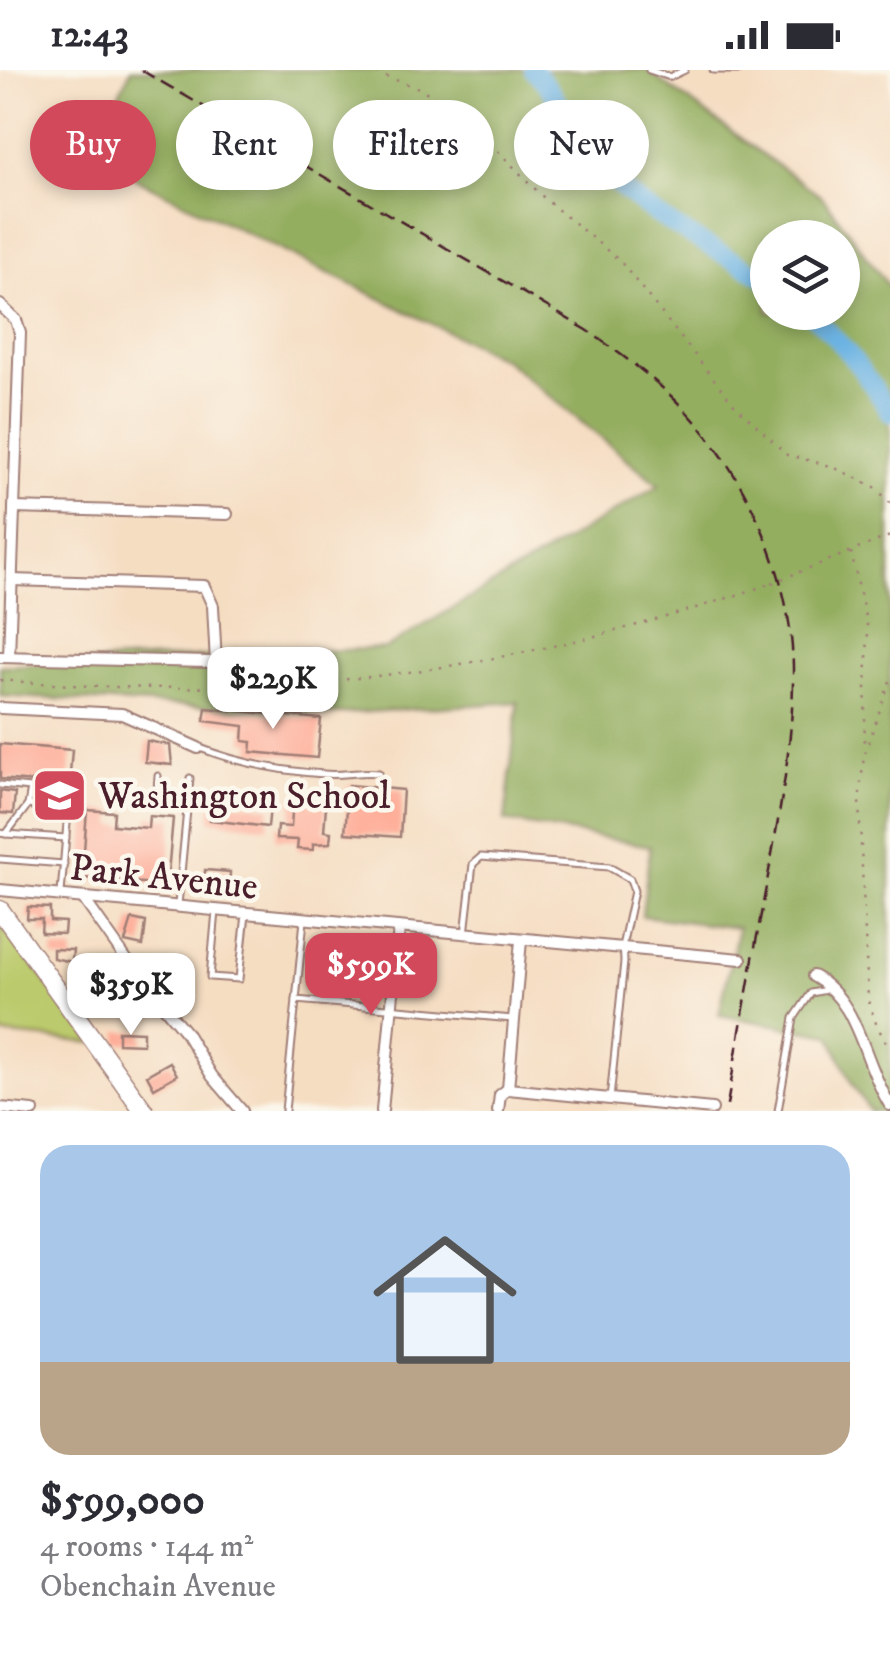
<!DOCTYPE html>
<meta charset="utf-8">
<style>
body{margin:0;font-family:"IM FELL DW Pica",serif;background:#f2f2f3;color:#2b2b33;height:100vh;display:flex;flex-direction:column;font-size:38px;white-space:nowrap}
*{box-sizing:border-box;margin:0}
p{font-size:32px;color:#7c7c81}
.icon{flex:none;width:55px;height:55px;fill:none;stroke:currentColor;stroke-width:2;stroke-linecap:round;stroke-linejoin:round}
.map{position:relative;height:1041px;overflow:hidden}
.sheet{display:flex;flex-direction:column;background:#fff;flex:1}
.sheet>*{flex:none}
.top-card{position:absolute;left:30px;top:30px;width:830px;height:90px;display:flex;gap:20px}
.buttons{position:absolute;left:750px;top:150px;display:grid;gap:20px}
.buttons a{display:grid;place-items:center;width:110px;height:110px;border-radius:50%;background:#fff;box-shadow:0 5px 15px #0003;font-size:50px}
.price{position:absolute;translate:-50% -85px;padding:0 22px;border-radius:20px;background:#fff;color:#222;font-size:32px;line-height:65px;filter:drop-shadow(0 2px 5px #0008)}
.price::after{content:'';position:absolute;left:50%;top:60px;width:30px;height:22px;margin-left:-15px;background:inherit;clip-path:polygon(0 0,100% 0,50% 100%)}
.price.selected{background:#d1495b;color:#fff}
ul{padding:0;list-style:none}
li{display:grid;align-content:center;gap:20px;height:530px;padding:0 40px}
li span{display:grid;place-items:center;height:310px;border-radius:30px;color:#555}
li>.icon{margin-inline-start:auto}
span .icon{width:180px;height:180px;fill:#fffc;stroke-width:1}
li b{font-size:42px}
.pill{padding:0 35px;border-radius:45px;background:#fff;box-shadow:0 5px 15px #0003;font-size:35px;line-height:90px}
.pill.selected{background:#d1495b;color:#fff}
.status{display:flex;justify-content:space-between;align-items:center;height:70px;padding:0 50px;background:#fff;direction:ltr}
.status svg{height:28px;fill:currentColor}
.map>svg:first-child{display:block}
</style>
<div class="status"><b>12:43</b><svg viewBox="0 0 49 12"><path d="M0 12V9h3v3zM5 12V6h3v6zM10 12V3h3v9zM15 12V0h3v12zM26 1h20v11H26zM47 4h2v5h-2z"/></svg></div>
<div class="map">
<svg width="890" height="1041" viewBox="0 0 890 1041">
<rect width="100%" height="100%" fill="#fbf7ec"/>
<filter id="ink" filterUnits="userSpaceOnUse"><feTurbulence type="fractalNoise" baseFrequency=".01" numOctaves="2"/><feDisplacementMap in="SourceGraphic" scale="20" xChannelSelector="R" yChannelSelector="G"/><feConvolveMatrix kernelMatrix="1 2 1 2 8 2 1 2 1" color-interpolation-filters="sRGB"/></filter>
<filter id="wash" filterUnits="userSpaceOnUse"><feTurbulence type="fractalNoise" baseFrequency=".0048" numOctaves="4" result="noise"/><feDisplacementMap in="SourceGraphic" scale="40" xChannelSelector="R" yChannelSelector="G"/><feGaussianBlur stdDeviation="2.25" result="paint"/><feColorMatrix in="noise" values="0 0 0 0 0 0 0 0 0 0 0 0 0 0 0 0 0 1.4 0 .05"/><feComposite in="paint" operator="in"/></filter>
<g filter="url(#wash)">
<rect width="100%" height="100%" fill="#f5ddc2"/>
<path fill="#bbca6c" stroke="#82744c" stroke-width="2.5" d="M 0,854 L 96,973 L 0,964 Z"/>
<path fill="#94ae60" stroke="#6f6646" stroke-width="2.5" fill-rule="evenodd" d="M 131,0 L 646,0 L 823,128 L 890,218 L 890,1041 L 870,1041 L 852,1014 L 830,965 L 719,945 L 738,858 L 642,846 L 650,776 L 505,751 L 518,632 L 339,644 L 0,626 L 0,596 L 386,578 L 659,415 L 505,290 L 88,85 ZM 768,168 L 842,168 L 842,242 L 768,242 Z"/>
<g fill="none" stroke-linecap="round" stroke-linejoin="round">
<g stroke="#6cb3e3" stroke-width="18">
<path d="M 533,0 C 560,25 571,62 594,90 C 638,143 709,175 768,210"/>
<path d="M 808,242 C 843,272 866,304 890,343"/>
</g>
</g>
<g id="blocks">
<g fill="#fea893">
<path d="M 206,638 L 321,649 L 317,688 L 251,682 L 252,672 L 243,671 L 244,656 L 204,651 Z"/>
<path d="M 147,671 L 170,675 L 172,695 L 145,692 Z"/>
<path d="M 0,674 L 72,680 L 69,715 L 0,709 Z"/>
<path d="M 349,715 L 403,720 L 400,767 L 345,763 Z"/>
<path d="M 0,721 L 15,723 L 13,744 L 0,743 Z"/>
<path d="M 293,728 L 313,729 L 312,736 L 326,736 L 324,761 L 331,762 L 330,773 L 313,774 L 313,780 L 297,779 L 298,770 L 276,769 L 277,756 L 291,757 Z"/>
<path d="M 212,730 L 270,737 L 268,757 L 210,750 Z"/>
<path d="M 87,740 L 114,742 L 113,755 L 148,758 L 149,746 L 173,748 L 167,815 L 82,808 Z"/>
<path d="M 205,800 L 230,802 L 229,818 L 204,819 Z"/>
<path d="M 28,837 L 50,838 L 50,851 L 65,852 L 64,864 L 41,863 L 42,849 L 27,849 Z"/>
<path d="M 132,849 L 146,852 L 143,876 L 125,872 Z"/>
<path d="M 53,879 L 73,880 L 72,892 L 53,888 Z"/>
<path d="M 118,961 L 143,962 L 143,974 L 118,973 Z"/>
<path d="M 170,992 L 177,1005 L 154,1018 L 147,1005 Z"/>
</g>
</g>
</g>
<g filter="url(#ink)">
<use href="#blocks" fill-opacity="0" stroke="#a07e76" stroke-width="2.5"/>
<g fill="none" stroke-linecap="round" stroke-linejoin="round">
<defs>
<g id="lane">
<path d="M 649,0 L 670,7 L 685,0"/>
<path d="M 713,0 L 741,0"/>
<path d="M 200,678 C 238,693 284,701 324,704 C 342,706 360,701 379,703"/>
<path d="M 158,706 L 156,735 L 187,737"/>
<path d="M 0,715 L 71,722"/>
<path d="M 28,735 L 68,742 L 61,823"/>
<path d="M 0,763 L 6,764 L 28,735 L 31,718"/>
<path d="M 6,764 L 66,768"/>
<path d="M 0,789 L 64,794"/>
<path d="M 178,835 L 190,708"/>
<path d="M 216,841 L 210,907 L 239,909 L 246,844"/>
<path d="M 465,864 L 473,794 L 481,787 L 609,797 L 630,809 L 634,821 L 623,872 L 624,892 L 610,1029"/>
<path d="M 296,930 L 513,949"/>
<path d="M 285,1041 L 304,850"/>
<path d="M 778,1041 L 794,948 L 811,923 L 826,920"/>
</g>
<g id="street">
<path d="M 0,235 L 16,250 L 20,263 L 9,587"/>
<path d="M 14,438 L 227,444"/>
<path d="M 12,510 L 204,516 L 213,536 L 216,593"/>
<path d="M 0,587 L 249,593 L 296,589"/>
<path d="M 0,638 L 122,644 L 198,678"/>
<path d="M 0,820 L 741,889"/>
<path d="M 83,828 L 133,899 L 186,963 L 212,1006 L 242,1041"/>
<path d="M 813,906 C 860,931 863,993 890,1035"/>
<path d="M 508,1019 L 712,1039"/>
<path d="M 508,1019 L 521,870"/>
<path d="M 0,1038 L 33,1041"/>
<path d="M 382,1041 L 399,858"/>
<path d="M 498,1041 L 500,1025 L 508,1019"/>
</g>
<path id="primary" d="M 0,840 L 144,1041"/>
</defs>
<use href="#lane" stroke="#a07e76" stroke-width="9"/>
<use href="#street" stroke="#a07e76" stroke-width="14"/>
<use href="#primary" stroke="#a07e76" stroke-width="21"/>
<g stroke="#a07e76" stroke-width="2.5" stroke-dasharray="2.5 8" stroke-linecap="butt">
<path d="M 366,0 L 419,18 L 457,39 L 545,129 L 620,191 L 733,333 L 787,385 L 831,396 L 875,417 L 890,433"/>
<path d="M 851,482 L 868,560 L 864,679"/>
<path d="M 799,502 L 890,466"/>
<path d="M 0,610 C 272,634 514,603 772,513"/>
<path d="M 890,611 L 864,686 L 859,731 L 868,930 L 877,956 L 890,979"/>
</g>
<use href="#lane" stroke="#fff" stroke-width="5"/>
<use href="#street" stroke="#fff" stroke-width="10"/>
<use href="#primary" stroke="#fff" stroke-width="18"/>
<path stroke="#4a1f2b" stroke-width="2.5" stroke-dasharray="15 8" stroke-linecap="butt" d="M 141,0 L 587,260 C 616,281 645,301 671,326 C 742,393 791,499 793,597 C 794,666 781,734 769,801 C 754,881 740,961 726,1041"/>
<path stroke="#a07e76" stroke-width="2.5" stroke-dasharray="2.5 8" stroke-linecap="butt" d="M 772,513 L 799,502"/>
</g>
</g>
<defs>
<symbol id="school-square" viewBox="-11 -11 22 22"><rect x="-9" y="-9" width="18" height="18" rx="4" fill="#d1495b" stroke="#fbf7ec"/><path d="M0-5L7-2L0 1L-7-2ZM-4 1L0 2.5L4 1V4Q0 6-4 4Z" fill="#fff"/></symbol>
</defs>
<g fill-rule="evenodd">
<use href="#school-square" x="28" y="694" width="63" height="63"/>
</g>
<g text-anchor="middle" stroke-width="9" stroke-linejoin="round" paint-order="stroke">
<g font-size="38" fill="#4a1f2b" stroke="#fbf7ec" text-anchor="start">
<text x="98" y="738">Washington School</text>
</g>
<g font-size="38" fill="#4a1f2b" stroke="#fbf7ec">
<text transform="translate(164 806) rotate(6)" y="13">Park Avenue</text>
</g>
</g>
</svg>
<div class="buttons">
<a><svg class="icon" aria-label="layers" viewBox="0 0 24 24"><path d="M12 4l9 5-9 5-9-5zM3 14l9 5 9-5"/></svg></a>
</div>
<b class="price" style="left:273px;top:662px">$229K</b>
<b class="price selected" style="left:371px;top:948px">$599K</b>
<b class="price" style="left:131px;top:968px">$359K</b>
<div class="top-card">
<a class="pill selected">Buy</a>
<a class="pill">Rent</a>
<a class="pill">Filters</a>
<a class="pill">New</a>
</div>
</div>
<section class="sheet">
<ul>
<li><span style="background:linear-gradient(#a9c7e8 70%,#b9a48a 0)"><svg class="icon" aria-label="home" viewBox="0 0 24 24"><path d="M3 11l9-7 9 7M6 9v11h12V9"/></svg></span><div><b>$599,000</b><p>4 rooms · 144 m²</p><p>Obenchain Avenue</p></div></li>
</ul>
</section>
